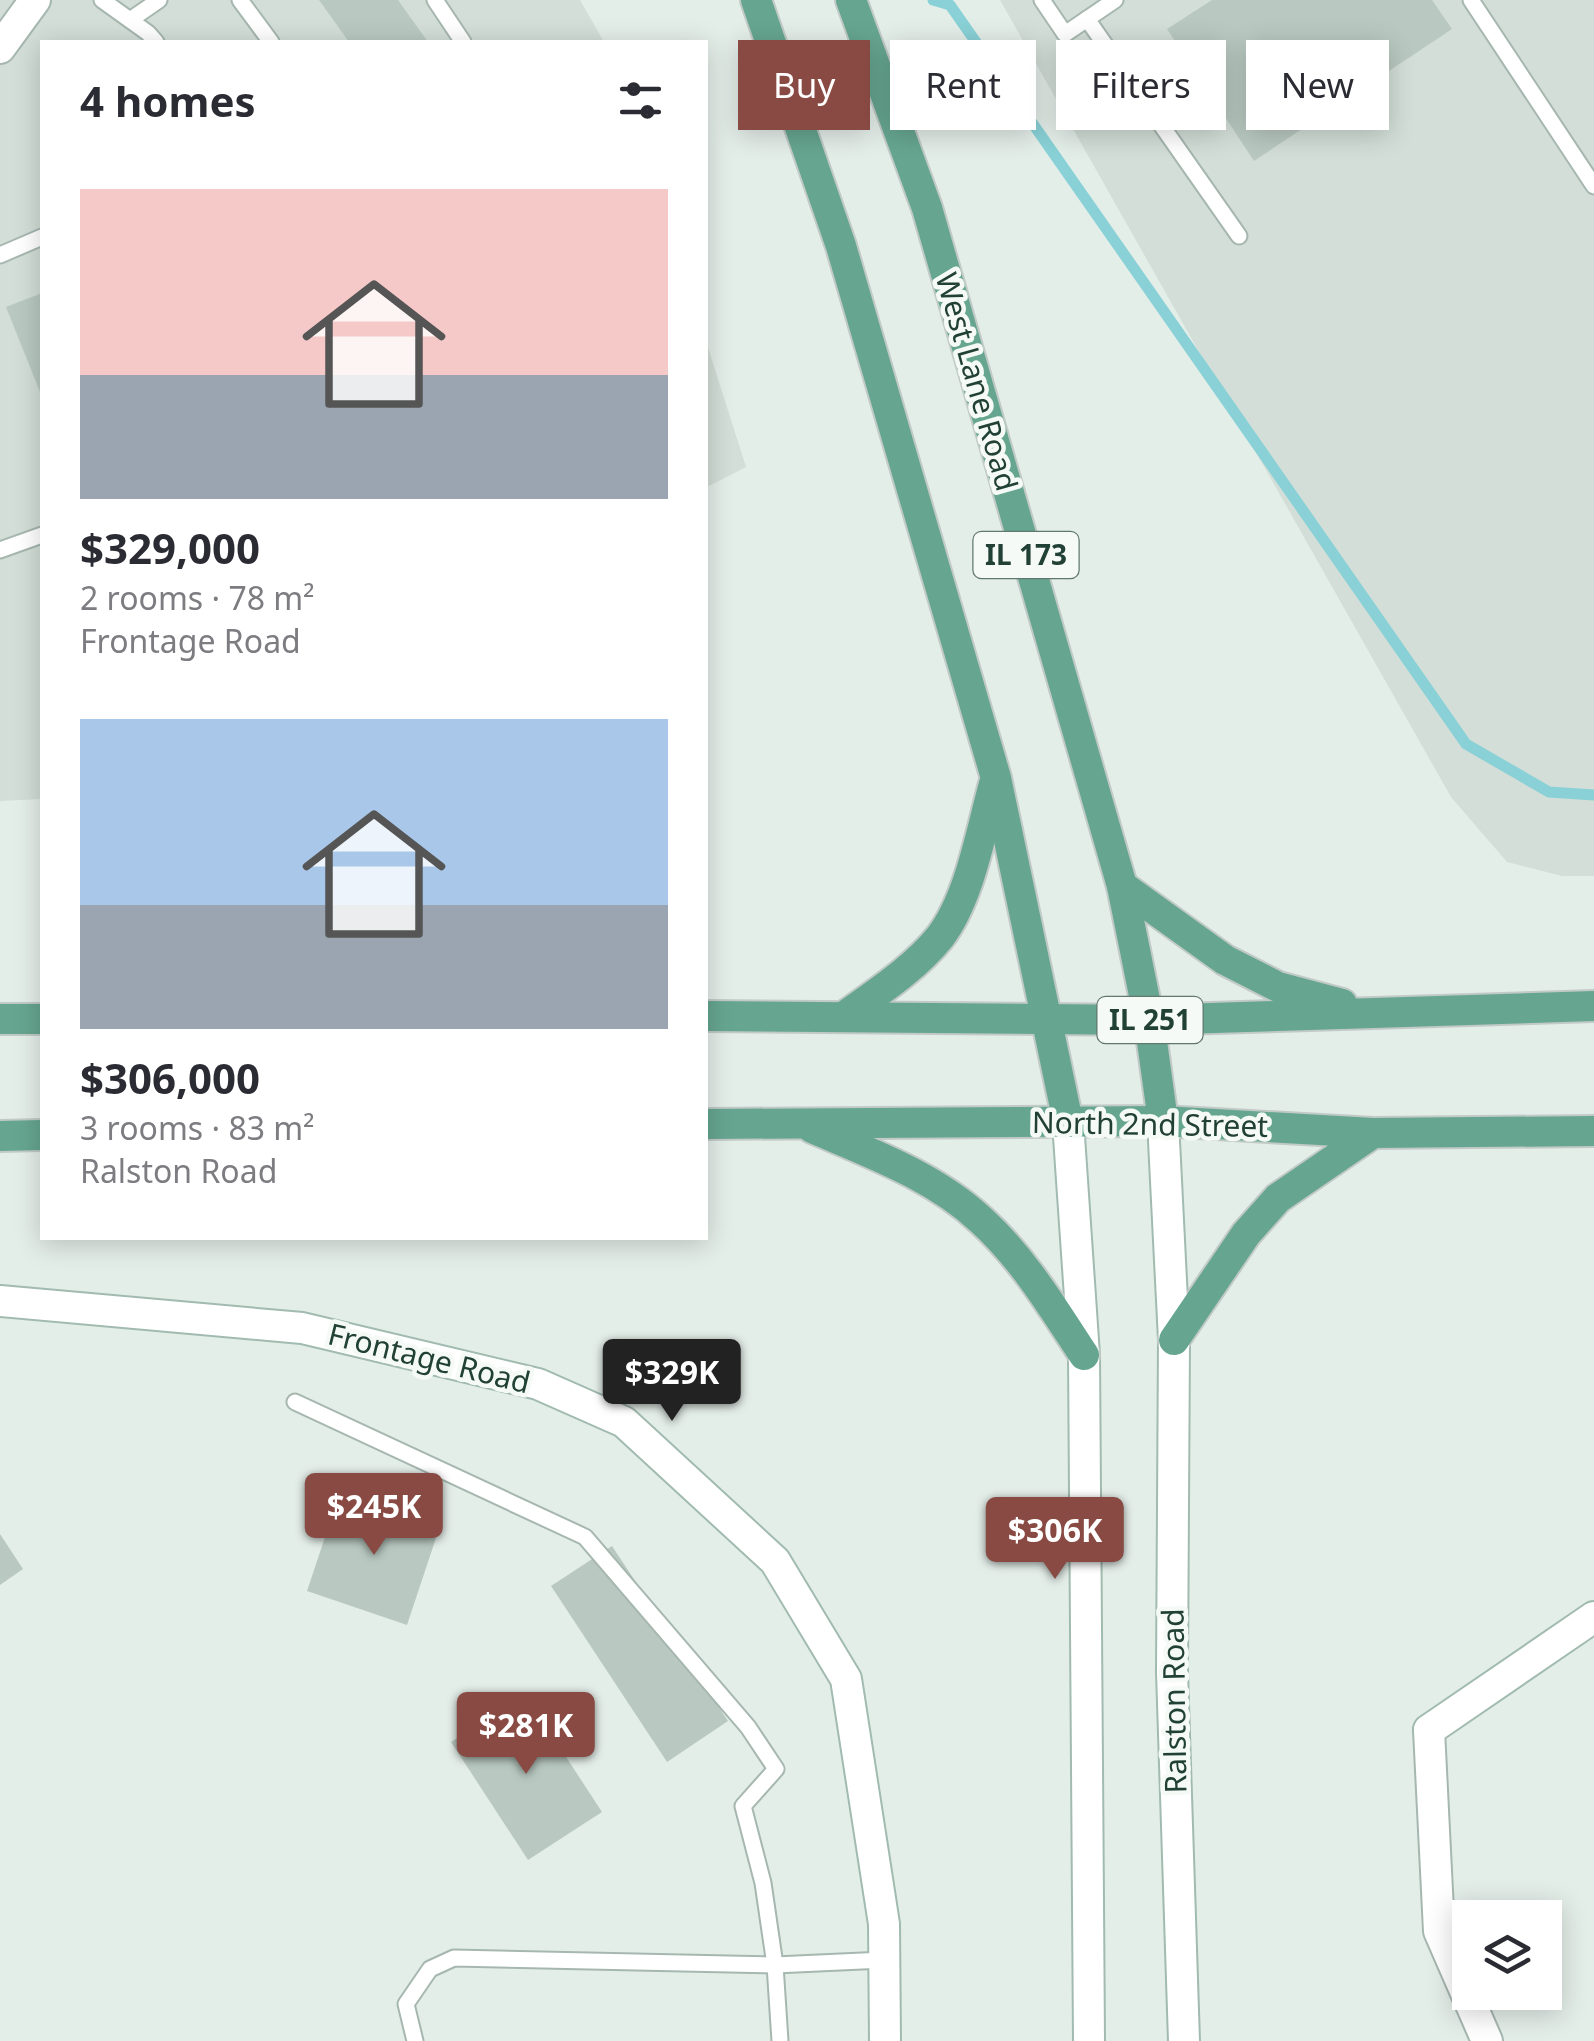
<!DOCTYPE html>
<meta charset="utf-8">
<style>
body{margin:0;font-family:"Noto Sans",sans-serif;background:#f2f2f3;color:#2b2b33;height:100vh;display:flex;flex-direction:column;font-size:38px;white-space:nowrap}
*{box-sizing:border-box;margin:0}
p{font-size:32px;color:#7c7c81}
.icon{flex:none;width:55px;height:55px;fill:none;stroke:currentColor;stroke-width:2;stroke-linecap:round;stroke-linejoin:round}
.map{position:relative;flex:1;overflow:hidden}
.side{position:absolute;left:40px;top:40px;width:668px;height:1200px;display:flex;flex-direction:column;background:#fff;border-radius:0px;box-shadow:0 5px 25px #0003}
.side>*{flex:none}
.top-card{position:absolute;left:738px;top:40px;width:705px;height:90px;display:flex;gap:20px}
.tools{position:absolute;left:1452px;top:1900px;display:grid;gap:20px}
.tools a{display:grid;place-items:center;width:110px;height:110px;border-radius:0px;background:#fff;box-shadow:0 5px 25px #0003;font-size:50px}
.price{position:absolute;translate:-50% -85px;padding:0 22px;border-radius:10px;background:#884a43;color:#fff;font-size:32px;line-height:65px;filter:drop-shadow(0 2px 5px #0008)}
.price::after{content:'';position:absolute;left:50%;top:60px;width:30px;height:22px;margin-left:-15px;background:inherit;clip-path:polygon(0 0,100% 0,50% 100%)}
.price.current{background:#222;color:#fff}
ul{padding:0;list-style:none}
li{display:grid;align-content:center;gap:20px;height:530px;padding:0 40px}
li span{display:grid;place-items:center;height:310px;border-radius:0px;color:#555}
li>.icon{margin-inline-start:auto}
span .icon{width:180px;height:180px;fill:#fffc;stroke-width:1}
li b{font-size:42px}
h2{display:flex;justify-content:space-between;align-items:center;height:120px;padding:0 40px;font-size:42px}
.pill{padding:0 35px;border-radius:0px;background:#fff;box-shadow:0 5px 25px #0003;font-size:35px;line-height:90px}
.pill.current{background:#884a43;color:#fff}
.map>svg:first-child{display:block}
</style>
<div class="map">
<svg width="1594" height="2041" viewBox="0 0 1594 2041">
<rect width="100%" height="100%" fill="#e4eee9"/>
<g fill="#d2ded7">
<path d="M 0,0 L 580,0 L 604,42 L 42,42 L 42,799 L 0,801 Z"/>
<path d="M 1000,0 L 1594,0 L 1594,876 L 1562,876 L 1507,862 L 1451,797 Z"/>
<path d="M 705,338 L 746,467 L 705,488 Z"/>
</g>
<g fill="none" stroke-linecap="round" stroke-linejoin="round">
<path stroke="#89d1d6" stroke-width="11" d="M 933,0 L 950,5 L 1466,744 L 1549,792 L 1594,795"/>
</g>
<g fill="#b9c9c1">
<path d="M 319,0 L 398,0 L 428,42 L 349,42 Z"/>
<path d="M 1212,0 L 1432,0 L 1452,29 L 1254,161 L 1167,29 Z"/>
<path d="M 42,293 L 42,397 L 6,307 Z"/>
<path d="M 340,1492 L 440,1526 L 407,1625 L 307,1591 Z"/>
<path d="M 0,1534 L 23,1569 L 0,1585 Z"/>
<path d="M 612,1546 L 728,1721 L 667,1762 L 551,1586 Z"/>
<path d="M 525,1694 L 602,1812 L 528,1860 L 451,1742 Z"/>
</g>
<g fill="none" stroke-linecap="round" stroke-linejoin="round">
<defs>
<g id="lane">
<path d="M 102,0 L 148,33 L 156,42"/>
<path d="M 240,0 L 271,42"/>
<path d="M 435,0 L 463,42"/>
<path d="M 1042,0 L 1065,34 L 1115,0"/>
<path d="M 1471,0 L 1594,186"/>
<path d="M 1087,19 L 1239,236"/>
<path d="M 130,20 L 159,0"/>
<path d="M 0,255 L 42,237"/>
<path d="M 0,550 L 42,535"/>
<path d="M 295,1402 L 585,1537 L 748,1727 L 776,1769 L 743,1806 L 763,1883 L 775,1965 L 780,2041"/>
<path d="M 415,2041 L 406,2004 L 430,1969 L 454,1958 L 775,1965 L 884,1960"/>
</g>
<g id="street">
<path d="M 0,48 L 35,0"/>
<path d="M 1429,1730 L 1439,1931 L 1487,2041"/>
</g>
<g id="secondary">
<path d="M 1163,1121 L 1174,1340 L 1172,1672 L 1184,2041"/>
<path d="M 1068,1122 L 1084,1355 L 1089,2041"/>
<path d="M 0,1301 L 302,1328 L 538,1384 L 624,1422 L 775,1561 L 846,1679 L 884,1924 L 885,2041"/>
<path d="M 1429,1730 L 1594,1617"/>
</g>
<g id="primary">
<path d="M 756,0 L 841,246 L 996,778 L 1068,1122"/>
<path d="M 851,0 L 927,208 L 1122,886 L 1149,1020 L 1163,1121"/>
<path d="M 1122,886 L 1225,960 L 1278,987 L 1342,1004"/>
<path d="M 705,1016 L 1149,1020 L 1594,1006"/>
<path d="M 845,1016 C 878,992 914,969 940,937 C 970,898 981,831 994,784"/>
<path d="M 0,1019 L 42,1019"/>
<path d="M 705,1124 L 1163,1121 L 1373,1133 L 1594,1131"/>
<path d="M 812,1128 C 870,1153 934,1176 981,1220 C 1023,1258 1053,1308 1084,1355"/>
<path d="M 0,1136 L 42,1135"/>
<path d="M 1174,1340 L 1246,1234 L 1278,1198 L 1373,1133"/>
</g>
</defs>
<use href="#lane" stroke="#a6b7b0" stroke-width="19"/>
<use href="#street" stroke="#a6b7b0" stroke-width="34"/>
<use href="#secondary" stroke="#a1bbb0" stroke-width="34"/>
<use href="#primary" stroke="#c1cac7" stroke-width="34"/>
<use href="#lane" stroke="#fff" stroke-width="15"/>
<use href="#street" stroke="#fff" stroke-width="30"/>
<use href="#secondary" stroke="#fff" stroke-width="30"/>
<use href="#primary" stroke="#66a690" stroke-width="30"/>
</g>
<g text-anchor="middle" stroke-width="9" stroke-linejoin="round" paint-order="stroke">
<g fill="#f5faf7" stroke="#617870" stroke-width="2.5">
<rect x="973.5" y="532" width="105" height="46" rx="8"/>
<rect x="1097.5" y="997" width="105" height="46" rx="8"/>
</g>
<g font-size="28" font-weight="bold" fill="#224136">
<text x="1026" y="565">IL 173</text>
<text x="1150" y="1030">IL 251</text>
</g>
<g font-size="30" fill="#224136" stroke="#f5faf7">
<text transform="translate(976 382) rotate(74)" y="10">West Lane Road</text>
<text transform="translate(1150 1125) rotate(1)" y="10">North 2nd Street</text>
<text transform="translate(429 1359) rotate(14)" y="10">Frontage Road</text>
<text transform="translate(1175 1701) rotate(-91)" y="10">Ralston Road</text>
</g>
</g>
</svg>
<div class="tools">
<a><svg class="icon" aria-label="layers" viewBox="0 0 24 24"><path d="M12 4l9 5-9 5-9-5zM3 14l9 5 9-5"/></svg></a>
</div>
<b class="price current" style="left:672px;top:1424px">$329K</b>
<b class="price" style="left:374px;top:1558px">$245K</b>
<b class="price" style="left:1055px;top:1582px">$306K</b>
<b class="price" style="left:526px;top:1777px">$281K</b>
<div class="top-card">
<a class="pill current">Buy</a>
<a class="pill">Rent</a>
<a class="pill">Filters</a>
<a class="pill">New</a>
</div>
<section class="side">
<h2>4 homes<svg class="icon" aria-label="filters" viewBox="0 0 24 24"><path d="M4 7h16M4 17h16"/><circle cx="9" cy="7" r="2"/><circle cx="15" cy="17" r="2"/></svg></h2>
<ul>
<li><span style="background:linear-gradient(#f6c9c9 60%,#9aa5b1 0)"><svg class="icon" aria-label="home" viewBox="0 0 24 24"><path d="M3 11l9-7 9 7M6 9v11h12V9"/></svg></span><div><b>$329,000</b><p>2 rooms · 78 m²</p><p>Frontage Road</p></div></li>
<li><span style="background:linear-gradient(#a9c7e8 60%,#9aa5b1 0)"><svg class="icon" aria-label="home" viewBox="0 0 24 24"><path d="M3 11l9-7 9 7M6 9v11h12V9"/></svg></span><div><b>$306,000</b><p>3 rooms · 83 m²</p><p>Ralston Road</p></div></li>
</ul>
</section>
</div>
